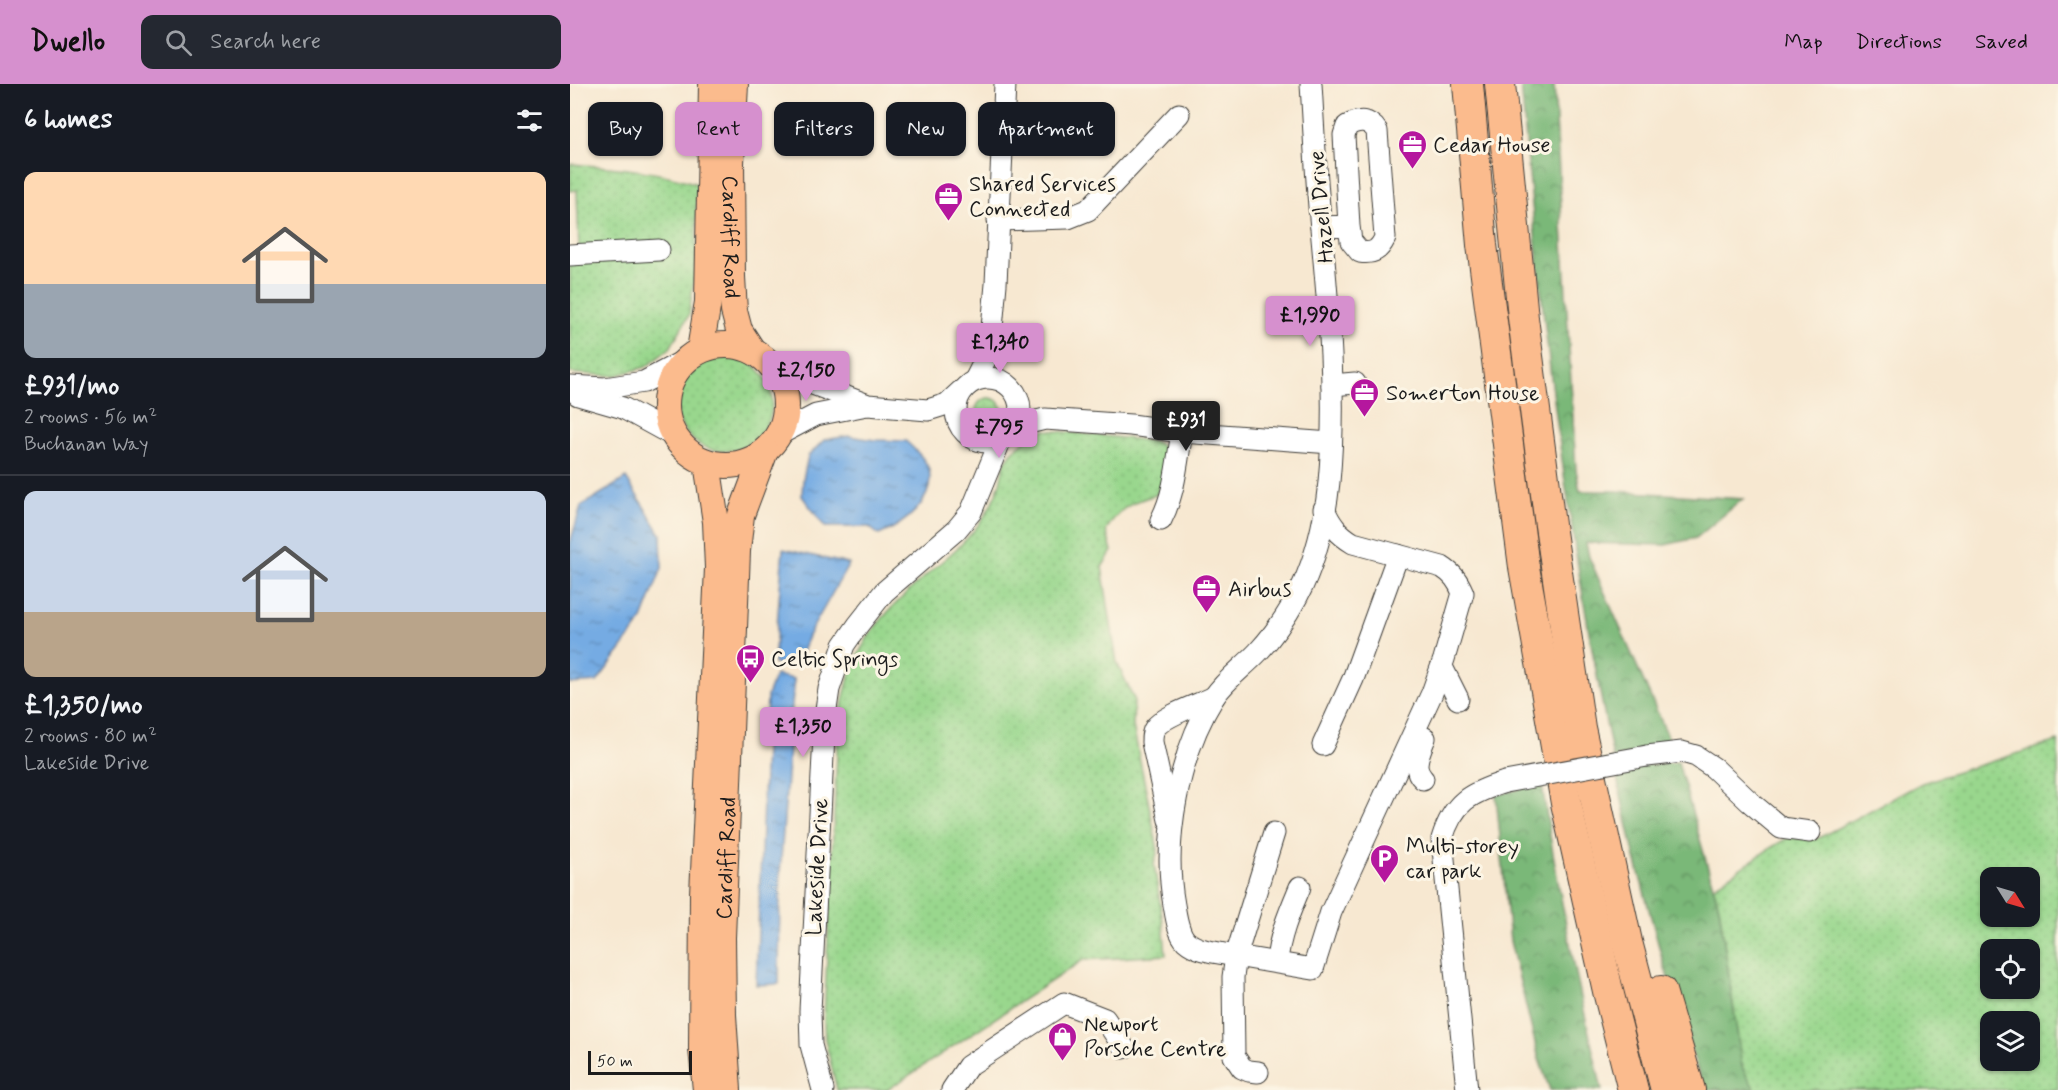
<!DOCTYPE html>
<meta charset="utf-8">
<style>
body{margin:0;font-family:Mynerve,sans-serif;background:#242831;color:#f1f3f6;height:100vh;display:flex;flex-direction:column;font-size:22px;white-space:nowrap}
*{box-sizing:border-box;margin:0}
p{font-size:20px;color:#9ea1a6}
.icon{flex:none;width:33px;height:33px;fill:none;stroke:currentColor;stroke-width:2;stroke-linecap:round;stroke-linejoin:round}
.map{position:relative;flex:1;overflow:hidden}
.sheet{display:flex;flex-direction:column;background:#171b24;width:570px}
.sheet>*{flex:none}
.hud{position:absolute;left:18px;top:18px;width:570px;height:54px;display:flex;gap:12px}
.needle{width:39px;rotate:127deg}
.controls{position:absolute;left:1410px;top:783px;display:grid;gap:12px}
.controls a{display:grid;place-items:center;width:60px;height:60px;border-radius:12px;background:#171b24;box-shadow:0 2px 4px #0004;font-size:30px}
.scale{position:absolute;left:18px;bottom:15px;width:104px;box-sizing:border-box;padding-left:6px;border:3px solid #1c1c1c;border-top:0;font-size:16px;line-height:21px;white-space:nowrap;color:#1c1c1c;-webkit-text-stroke:4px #fcf5e5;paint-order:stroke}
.price{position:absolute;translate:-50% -51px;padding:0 14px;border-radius:6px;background:#d690ce;color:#111;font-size:20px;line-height:39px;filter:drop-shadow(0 2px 3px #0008)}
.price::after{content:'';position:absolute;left:50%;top:36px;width:18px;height:14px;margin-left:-9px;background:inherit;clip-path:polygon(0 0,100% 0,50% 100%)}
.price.current{background:#222;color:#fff}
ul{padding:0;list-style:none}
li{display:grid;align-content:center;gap:12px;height:318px;padding:0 24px}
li+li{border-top:2px solid #363941}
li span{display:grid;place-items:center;height:186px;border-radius:12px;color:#555}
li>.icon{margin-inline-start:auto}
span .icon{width:108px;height:108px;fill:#fffc;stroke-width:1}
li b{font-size:26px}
h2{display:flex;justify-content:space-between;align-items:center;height:72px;padding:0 24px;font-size:26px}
.tag{padding:0 21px;border-radius:12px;background:#171b24;box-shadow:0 2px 4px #0004;font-size:21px;line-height:54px}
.tag.current{background:#d690ce;color:#111}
header{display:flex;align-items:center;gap:36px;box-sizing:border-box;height:84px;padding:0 30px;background:#d690ce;color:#111}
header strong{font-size:28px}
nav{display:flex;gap:33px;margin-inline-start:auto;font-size:21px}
.search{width:420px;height:54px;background:#242831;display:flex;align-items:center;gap:15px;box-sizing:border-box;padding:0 21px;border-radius:12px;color:#9ea1a6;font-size:22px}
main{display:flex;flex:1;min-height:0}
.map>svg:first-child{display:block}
</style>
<header>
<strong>Dwello</strong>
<div class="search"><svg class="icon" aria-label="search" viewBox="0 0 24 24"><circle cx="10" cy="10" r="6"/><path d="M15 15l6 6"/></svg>Search here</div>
<nav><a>Map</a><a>Directions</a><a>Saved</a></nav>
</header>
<main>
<section class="sheet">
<h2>6 homes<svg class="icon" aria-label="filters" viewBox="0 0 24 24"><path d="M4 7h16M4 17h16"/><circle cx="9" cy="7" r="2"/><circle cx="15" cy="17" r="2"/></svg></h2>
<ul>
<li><span style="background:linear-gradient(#ffd9b3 60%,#9aa5b1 0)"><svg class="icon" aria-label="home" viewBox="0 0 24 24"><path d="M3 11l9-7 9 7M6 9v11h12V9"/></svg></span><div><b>£931/mo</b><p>2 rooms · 56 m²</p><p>Buchanan Way</p></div></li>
<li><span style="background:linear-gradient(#c9d6e8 65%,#b9a48a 0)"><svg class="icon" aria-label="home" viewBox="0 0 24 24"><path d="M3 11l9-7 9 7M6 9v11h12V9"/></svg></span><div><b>£1,350/mo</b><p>2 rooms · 80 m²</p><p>Lakeside Drive</p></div></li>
</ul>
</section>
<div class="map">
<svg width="1488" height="1006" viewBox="0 0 1488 1006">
<defs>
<pattern id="grass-dots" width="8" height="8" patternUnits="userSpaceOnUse" patternTransform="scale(1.5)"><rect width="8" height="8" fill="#99d78d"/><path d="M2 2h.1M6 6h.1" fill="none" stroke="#83b879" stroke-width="1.8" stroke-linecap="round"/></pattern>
<pattern id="forest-crowns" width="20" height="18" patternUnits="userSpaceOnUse" patternTransform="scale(1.5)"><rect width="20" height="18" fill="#7ab878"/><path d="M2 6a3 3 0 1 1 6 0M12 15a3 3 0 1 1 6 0" fill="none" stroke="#639562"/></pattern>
<pattern id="water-ripples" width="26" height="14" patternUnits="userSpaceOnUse" patternTransform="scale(1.5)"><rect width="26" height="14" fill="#74abe3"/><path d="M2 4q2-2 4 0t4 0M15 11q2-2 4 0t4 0" fill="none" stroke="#5e8ab7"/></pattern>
</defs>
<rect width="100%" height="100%" fill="#fcf5e5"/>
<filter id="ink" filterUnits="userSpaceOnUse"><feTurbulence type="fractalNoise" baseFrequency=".0167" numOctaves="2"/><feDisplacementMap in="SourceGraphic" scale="12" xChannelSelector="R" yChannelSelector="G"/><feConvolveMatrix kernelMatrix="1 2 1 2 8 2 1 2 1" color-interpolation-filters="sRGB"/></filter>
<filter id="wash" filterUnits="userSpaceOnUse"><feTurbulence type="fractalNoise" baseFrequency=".008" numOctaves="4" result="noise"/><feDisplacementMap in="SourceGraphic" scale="24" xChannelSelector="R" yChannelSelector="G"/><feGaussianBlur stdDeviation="1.35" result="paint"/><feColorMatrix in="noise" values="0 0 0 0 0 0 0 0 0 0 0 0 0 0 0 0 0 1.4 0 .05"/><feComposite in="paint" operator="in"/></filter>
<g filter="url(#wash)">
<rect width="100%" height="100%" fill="#f7e8d1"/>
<g fill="url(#grass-dots)" stroke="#5a7a54" stroke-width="1.5" fill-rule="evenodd">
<path d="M 0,80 C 44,83 85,86 127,100 L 126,182 L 119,231 L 100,264 L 76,283 L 44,292 L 0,289 L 0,168 L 9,166 L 7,106 L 0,107 Z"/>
<circle cx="154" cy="319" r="48"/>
<circle cx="419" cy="327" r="13"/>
<path d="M 475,346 L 583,357 C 609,368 597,392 586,411 C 563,417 547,425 536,447 L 542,467 L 532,483 L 547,579 L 564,615 L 563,642 L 588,766 L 584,780 L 593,838 L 596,871 L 513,876 L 317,1006 L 267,1006 L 255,955 L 254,935 L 268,650 C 277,570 300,540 360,488 C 377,473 396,458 409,440 C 418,428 425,414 430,399 C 432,392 432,384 436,377 C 445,362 459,353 475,346 Z"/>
<path d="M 1488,657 L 1488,1006 L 1185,1006 L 1172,983 L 1149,823 L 1143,803 L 1199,765 L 1217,754 L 1247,755 L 1352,699 ZM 1420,794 L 1460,794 L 1460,832 L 1420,832 ZM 1420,866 L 1460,866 L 1460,904 L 1420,904 ZM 1420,938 L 1460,938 L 1460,976 L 1420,976 Z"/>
</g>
<g fill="url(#forest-crowns)" stroke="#4b6a4a" stroke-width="1.5">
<path d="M 951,0 L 984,0 L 1006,386 L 1010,407 L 1044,407 L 1173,415 L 1126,454 L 1095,461 L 1016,459 L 1019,473 L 1100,657 L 1065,670 L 1043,674 C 997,451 970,227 951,0 Z"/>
<path d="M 1108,678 L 1149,823 L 1172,983 L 1185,1006 L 1134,1006 L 1094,881 L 1065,774 L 1045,685 Z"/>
<path d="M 972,700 C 987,803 1008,904 1032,1006 L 980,1006 L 969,975 L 940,857 L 926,711 Z"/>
</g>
<g fill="url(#water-ripples)" stroke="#486480" stroke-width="1.5">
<path d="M 279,352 L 305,356 L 336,357 C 344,365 356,375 359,386 C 366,417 333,441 309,451 L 299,443 L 255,443 L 232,412 L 233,395 L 238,372 L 254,356 Z"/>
<path d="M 56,394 L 91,450 L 92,484 L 71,538 L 27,598 L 0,600 L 0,459 L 11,422 Z"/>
<path d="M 213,465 L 279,480 L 238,552 L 228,578 L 204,580 Z"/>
<path d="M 205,591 L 224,595 L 210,790 L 209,900 L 186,901 L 197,612 Z"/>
</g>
</g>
<g filter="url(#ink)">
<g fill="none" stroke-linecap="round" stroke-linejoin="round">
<defs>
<g id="minor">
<path d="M 428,136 L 498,134 L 518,126 L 609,30"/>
<path d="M 751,143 L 779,142 L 781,157 L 790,168 C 804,170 809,166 815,154 L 807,47 C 799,35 789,35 777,42 L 774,51 L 779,142"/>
<path d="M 0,171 L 89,166"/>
<path d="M 193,273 L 240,299 L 298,321 L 358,326 L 377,320 L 391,307"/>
<circle cx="418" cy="326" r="32"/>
<path d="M 405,296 L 420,266 L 426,200 L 435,0"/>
<path d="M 762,301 L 785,299"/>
<path d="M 0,302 L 35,304 L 74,298 L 117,275"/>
<path d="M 8,311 L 53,324 L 104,352"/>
<path d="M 446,342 L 475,335 L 561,341 L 612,348 L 761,359"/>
<path d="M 208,351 L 246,331 L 297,321"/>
<path d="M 591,436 C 605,409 607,378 612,348"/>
<path d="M 872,583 L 888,615"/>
<path d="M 753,661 L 783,595 L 828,471"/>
<path d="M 1077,672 L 1112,668 L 1126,672 L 1144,684 L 1180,718 L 1211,744 L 1240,748"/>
<path d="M 853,695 C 841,684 850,667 855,654"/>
<path d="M 599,736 L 582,658 C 582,653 582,648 585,644 C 593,632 630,620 644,613"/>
<path d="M 704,749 L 666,872 C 652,869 628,868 616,857 C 608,849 606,832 604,821 C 592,756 609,669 644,613 C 656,595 674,583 688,568 C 703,552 716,533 727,513 C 745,479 755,437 759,398 C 767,314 759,228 751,144 C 746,96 744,48 741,0"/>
<path d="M 707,878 C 709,852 720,827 730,803"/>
<path d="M 688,988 L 679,987 L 672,984 L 664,972 L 663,893 L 666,872 L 743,885 L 761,828 L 862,609 L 874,575 L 893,509 C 888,497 883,490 872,483 L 783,459 C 768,450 761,441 754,425"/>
<path d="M 253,1006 L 241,961 L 240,927 L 255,632 L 259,605 L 274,561 L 288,541 L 314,508 L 386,446 L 401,428 L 431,355"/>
<path d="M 382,1006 L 398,982 L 494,919 L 535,935 L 554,964"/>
<path d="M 897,1006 L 872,755 C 883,718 900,709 935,698"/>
</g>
<g id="major">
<path id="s1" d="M 165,0 L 161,79 L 162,193 L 164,227 L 169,246 L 182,266"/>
<circle cx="156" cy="321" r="60"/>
<path d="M 130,266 L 138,218 L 142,0"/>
<path d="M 136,1006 L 132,965 L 133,810 L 148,484 L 146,438 L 137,379"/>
<path id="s2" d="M 158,1006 L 153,931 L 152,854 L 167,467 L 171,431 L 195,367"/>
</g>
<g id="highway">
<path d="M 898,0 L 912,161 L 954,483 L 996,719 L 1038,907 L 1063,1006"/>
<path d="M 930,0 L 953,234 L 980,441 L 1010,644 L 1057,858 L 1096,1006"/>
<path d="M 1091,907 L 1120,1006"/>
</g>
</defs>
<use href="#minor" stroke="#3d3b37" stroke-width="23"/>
<use href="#major" stroke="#3d3b37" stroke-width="28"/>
<use href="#highway" stroke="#3d3b37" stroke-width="32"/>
<use href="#minor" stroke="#fff" stroke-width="21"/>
<use href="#major" stroke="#fbbb8d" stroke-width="26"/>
<use href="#highway" stroke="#fbbb8d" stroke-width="30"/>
<defs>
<path id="minor-bridge" d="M 935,698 L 1077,672"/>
</defs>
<use href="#minor-bridge" stroke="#3d3b37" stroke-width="23" stroke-linecap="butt"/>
<use href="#minor-bridge" stroke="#fff" stroke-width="21"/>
</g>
</g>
<defs>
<symbol id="office-pin" viewBox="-11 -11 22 30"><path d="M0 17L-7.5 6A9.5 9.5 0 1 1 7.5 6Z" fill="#b5179e" stroke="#fcf5e5"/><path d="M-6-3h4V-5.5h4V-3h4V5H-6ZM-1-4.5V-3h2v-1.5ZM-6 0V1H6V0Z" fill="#fff"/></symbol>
<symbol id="bus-pin" viewBox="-11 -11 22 30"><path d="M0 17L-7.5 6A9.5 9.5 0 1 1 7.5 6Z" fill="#b5179e" stroke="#fcf5e5"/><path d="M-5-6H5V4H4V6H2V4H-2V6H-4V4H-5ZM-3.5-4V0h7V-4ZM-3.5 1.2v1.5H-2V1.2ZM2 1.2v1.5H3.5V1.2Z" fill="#fff"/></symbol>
<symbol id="parking-pin" viewBox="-11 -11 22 30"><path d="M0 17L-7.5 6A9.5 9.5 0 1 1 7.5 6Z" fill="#b5179e" stroke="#fcf5e5"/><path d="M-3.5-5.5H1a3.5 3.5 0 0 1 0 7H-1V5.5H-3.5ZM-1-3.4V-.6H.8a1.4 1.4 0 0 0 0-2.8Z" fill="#fff"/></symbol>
<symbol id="shop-pin" viewBox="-11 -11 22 30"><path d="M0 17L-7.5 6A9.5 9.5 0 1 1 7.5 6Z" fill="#b5179e" stroke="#fcf5e5"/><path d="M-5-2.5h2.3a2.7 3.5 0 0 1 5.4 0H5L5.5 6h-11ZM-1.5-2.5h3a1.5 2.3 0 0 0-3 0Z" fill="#fff"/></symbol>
</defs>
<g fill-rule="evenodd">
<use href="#office-pin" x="826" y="44" width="33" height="45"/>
<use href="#office-pin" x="362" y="96" width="33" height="45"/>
<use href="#office-pin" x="778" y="292" width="33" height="45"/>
<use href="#office-pin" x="620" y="488" width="33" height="45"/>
<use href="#bus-pin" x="164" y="558" width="33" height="45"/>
<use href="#parking-pin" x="798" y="758" width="33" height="45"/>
<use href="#shop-pin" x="476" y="936" width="33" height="45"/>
</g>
<g text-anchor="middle" stroke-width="6" stroke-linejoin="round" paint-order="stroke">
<g font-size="22" fill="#1c1c1c" stroke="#fcf5e5" text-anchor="start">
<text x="863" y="68">Cedar House</text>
<text x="399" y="107">Shared Services<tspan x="399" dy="25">Connected</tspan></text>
<text x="816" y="316">Somerton House</text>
<text x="658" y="512">Airbus</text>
<text x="201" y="582">Celtic Springs</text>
<text x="836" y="769">Multi-storey<tspan x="836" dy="25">car park</tspan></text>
<text x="514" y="947">Newport<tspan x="514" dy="25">Porsche Centre</tspan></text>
</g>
<g font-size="22" fill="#1c1c1c" stroke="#fcf5e5">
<text transform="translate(750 123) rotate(-95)" y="8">Hazell Drive</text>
<text dy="8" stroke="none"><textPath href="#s1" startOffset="153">Cardiff Road</textPath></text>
<text dy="8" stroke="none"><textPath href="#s2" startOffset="232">Cardiff Road</textPath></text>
<text transform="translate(246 783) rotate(-87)" y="8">Lakeside Drive</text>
</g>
</g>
</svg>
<div class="controls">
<a><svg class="needle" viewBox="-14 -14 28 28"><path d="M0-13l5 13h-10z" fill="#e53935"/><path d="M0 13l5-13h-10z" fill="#9ea1a6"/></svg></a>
<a><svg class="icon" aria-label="locate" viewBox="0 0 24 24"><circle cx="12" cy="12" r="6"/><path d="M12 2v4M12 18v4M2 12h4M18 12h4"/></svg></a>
<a><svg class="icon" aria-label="layers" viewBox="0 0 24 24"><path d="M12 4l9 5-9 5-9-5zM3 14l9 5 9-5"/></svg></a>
</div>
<div class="scale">50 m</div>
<b class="price" style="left:740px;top:263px">£1,990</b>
<b class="price" style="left:430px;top:290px">£1,340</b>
<b class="price" style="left:236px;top:318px">£2,150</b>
<b class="price current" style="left:616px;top:368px">£931</b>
<b class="price" style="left:429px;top:375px">£795</b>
<b class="price" style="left:233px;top:674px">£1,350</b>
<div class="hud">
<a class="tag">Buy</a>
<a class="tag current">Rent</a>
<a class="tag">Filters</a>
<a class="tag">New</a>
<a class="tag">Apartment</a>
</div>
</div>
</main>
